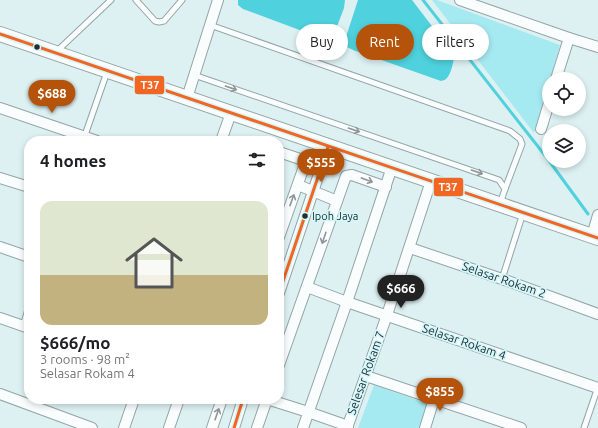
<!DOCTYPE html>
<meta charset="utf-8">
<style>
body{margin:0;font-family:Ubuntu,sans-serif;background:#f2f2f2;color:#202124;height:100vh;display:flex;flex-direction:column;font-size:15px;white-space:nowrap}
*{box-sizing:border-box;margin:0}
p{font-size:13px;color:#757577}
.icon{flex:none;width:22px;height:22px;fill:none;stroke:currentColor;stroke-width:2;stroke-linecap:round;stroke-linejoin:round}
.map{position:relative;flex:1;overflow:hidden}
.panel{position:absolute;left:24px;top:136px;width:260px;height:268px;display:flex;flex-direction:column;background:#fff;border-radius:16px;box-shadow:0 2px 6px #0003}
.panel>*{flex:none}
.hud{position:absolute;left:296px;top:24px;width:242px;height:36px;display:flex;gap:8px}
.fabs{position:absolute;left:542px;top:72px;display:grid;gap:8px}
.fabs a{display:grid;place-items:center;width:44px;height:44px;border-radius:50%;background:#fff;box-shadow:0 2px 6px #0003;font-size:20px}
.price{position:absolute;translate:-50% -34px;padding:0 9px;border-radius:14px;background:#b45309;color:#fff;font-size:13px;line-height:26px;filter:drop-shadow(0 1px 2px #0008)}
.price::after{content:'';position:absolute;left:50%;top:24px;width:12px;height:9px;margin-left:-6px;background:inherit;clip-path:polygon(0 0,100% 0,50% 100%)}
.price.on{background:#222;color:#fff}
ul{padding:0;list-style:none}
li{display:grid;align-content:center;gap:8px;height:212px;padding:0 16px}
li span{display:grid;place-items:center;height:124px;border-radius:12px;color:#555}
li>.icon{margin-inline-start:auto}
span .icon{width:72px;height:72px;fill:#fffc;stroke-width:1}
li b{font-size:17px}
h2{display:flex;justify-content:space-between;align-items:center;height:48px;padding:0 16px;font-size:17px}
.tag{padding:0 14px;border-radius:18px;background:#fff;box-shadow:0 2px 6px #0003;font-size:14px;line-height:36px}
.tag.on{background:#b45309;color:#fff}
.map>svg:first-child{display:block}
</style>
<div class="map">
<svg width="598" height="428" viewBox="0 0 598 428">
<rect width="100%" height="100%" fill="#ddf0f2"/>
<g fill="#a6eaf1">
<path d="M 432,0 L 437,0 L 560,45 L 550,79 L 549,79 L 549,83 L 534,133 Z"/>
<path d="M 374,385 L 428,404 L 419,428 L 358,428 Z"/>
</g>
<g fill="#4fd2dd">
<path d="M 238,0 L 345,0 L 344,8 L 333,37 L 329,41 L 243,9 L 238,5 Z"/>
<path d="M 358,0 L 412,0 L 454,55 C 454,61 451,74 447,78 C 445,80 444,80 441,81 L 353,50 L 347,47 L 344,44 L 345,40 Z"/>
</g>
<g fill="none" stroke-linecap="round" stroke-linejoin="round">
<path stroke="#4fd2dd" stroke-width="3" d="M 423,0 L 547,158 L 588,214"/>
<defs>
<g id="lane">
<path d="M 136,0 L 155,21 L 159,22 L 164,21 L 182,0"/>
<path d="M 210,25 L 510,131 L 520,139 L 522,144 L 505,189"/>
<path d="M 56,52 L 111,0"/>
<path d="M 194,75 L 499,180 L 505,189 L 500,204"/>
<path d="M 84,138 L 107,72"/>
<path d="M 502,279 L 523,213"/>
<path d="M 23,326 L 29,306"/>
<path d="M 584,428 L 598,387"/>
</g>
<g id="street">
<path d="M 460,0 L 569,38 L 598,47"/>
<path d="M 556,79 L 569,38"/>
<path d="M 187,98 L 218,0"/>
<path d="M 0,108 L 97,141"/>
<path d="M 541,129 L 549,103"/>
<path d="M 221,141 L 231,113"/>
<path d="M 279,152 L 306,161 L 279,237"/>
<path d="M 0,178 L 29,187"/>
<path d="M 298,185 L 337,201"/>
<path d="M 592,236 L 598,215"/>
<path d="M 0,247 L 29,257"/>
<path d="M 410,248 L 502,279 L 598,314"/>
<path d="M 307,287 L 347,302 L 598,388"/>
<path d="M 279,293 L 328,147"/>
<path d="M 0,318 L 29,328"/>
<path d="M 279,365 L 346,176 L 352,175 L 386,187"/>
<path d="M 366,376 L 521,428"/>
<path d="M 0,394 L 92,428"/>
<path d="M 267,399 L 308,412 L 348,426"/>
<path d="M 124,428 L 134,399"/>
<path d="M 169,428 L 179,399"/>
<path d="M 212,428 L 222,399"/>
<path d="M 234,428 L 243,399"/>
<path d="M 257,428 L 267,399"/>
<path d="M 303,428 L 347,302 L 392,167"/>
<path d="M 347,428 L 387,315 L 431,181"/>
<path d="M 425,428 L 434,399"/>
</g>
<path id="secondary" d="M 0,34 L 598,238"/>
</defs>
<use href="#lane" stroke="#95a4a6" stroke-width="7"/>
<use href="#street" stroke="#95a4a6" stroke-width="12"/>
<use href="#secondary" stroke="#95a4a6" stroke-width="16"/>
<use href="#lane" stroke="#fafdfd" stroke-width="5"/>
<use href="#street" stroke="#fafdfd" stroke-width="10"/>
<use href="#secondary" stroke="#fafdfd" stroke-width="14"/>
<defs>
<g id="bus-1">
<path d="M 0,34 L 598,238"/>
<path d="M 279,293 L 328,147"/>
<path d="M 234,428 L 243,399"/>
</g>
</defs>
<use href="#bus-1" stroke="#d4f7fb" stroke-width="6"/>
<use href="#bus-1" stroke="#f26522" stroke-width="3"/>
</g>
<defs><path id="oneway-shaft" d="M-6 0H5M1.5-3L5.5 0L1.5 3" fill="none" stroke-width="1.6" stroke-linecap="round" stroke-linejoin="round"/></defs>
<g stroke="#8e9697">
<use href="#oneway-shaft" transform="translate(231 88) rotate(19)"/>
<use href="#oneway-shaft" transform="translate(354 130) rotate(19)"/>
<use href="#oneway-shaft" transform="translate(477 172) rotate(19)"/>
<use href="#oneway-shaft" transform="translate(367 180) rotate(20)"/>
<use href="#oneway-shaft" transform="translate(292 200) rotate(-70)"/>
<use href="#oneway-shaft" transform="translate(324 238) rotate(109)"/>
<use href="#oneway-shaft" transform="translate(217 414) rotate(-71)"/>
</g>
<g fill="#222f31" stroke="#d4f7fb" stroke-width="1.5">
<circle cx="37" cy="47" r="3.5"/>
<circle cx="305" cy="216" r="3.5"/>
</g>
<g text-anchor="middle" stroke-width="3.5" stroke-linejoin="round" paint-order="stroke">
<g font-size="11" fill="#222f31" stroke="#d4f7fb" text-anchor="start">
<text x="312" y="220">Ipoh Jaya</text>
</g>
<g font-size="12" fill="#222f31" stroke="#d4f7fb">
<text transform="translate(504 280) rotate(19)" y="4">Selasar Rokam 2</text>
<text transform="translate(464 342) rotate(19)" y="4">Selasar Rokam 4</text>
<text transform="translate(366 373) rotate(-70)" y="4">Selesar Rokam 7</text>
</g>
</g>
<g stroke="#d4f7fb" stroke-width="1.5">
<rect x="134" y="75" width="31" height="20" rx="4" fill="#f26522"/>
<rect x="433" y="177" width="31" height="20" rx="4" fill="#f26522"/>
</g>
<g font-size="11" text-anchor="middle" font-weight="bold" fill="#fff">
<text x="150" y="89">T37</text>
<text x="448" y="191">T37</text>
</g>
</svg>
<div class="fabs">
<a><svg class="icon" aria-label="locate" viewBox="0 0 24 24"><circle cx="12" cy="12" r="6"/><path d="M12 2v4M12 18v4M2 12h4M18 12h4"/></svg></a>
<a><svg class="icon" aria-label="layers" viewBox="0 0 24 24"><path d="M12 4l9 5-9 5-9-5zM3 14l9 5 9-5"/></svg></a>
</div>
<b class="price" style="left:52px;top:114px">$688</b>
<b class="price" style="left:321px;top:183px">$555</b>
<b class="price on" style="left:401px;top:309px">$666</b>
<b class="price" style="left:440px;top:412px">$855</b>
<div class="hud">
<a class="tag">Buy</a>
<a class="tag on">Rent</a>
<a class="tag">Filters</a>
</div>
<section class="panel">
<h2>4 homes<svg class="icon" aria-label="filters" viewBox="0 0 24 24"><path d="M4 7h16M4 17h16"/><circle cx="9" cy="7" r="2"/><circle cx="15" cy="17" r="2"/></svg></h2>
<ul>
<li><span style="background:linear-gradient(#dfe7d0 60%,#c2b280 0)"><svg class="icon" aria-label="home" viewBox="0 0 24 24"><path d="M3 11l9-7 9 7M6 9v11h12V9"/></svg></span><div><b>$666/mo</b><p>3 rooms · 98 m²</p><p>Selasar Rokam 4</p></div></li>
</ul>
</section>
</div>
